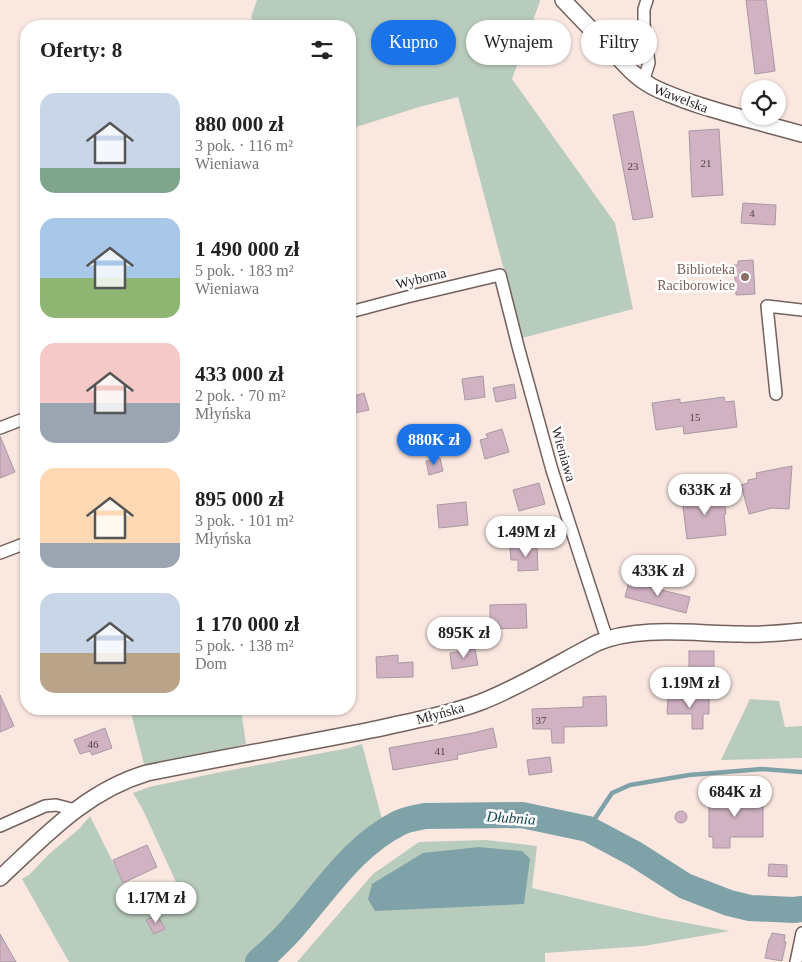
<!DOCTYPE html>
<html lang="pl">
<meta charset="utf-8">
<style>
body{margin:0;font-family:"Times New Roman",serif;background:#f2f2f2;color:#222;height:100vh;display:flex;flex-direction:column;font-size:19px;white-space:nowrap}
*{box-sizing:border-box;margin:0}
p{font-size:16px;color:#767676}
.icon{flex:none;width:28px;height:28px;fill:none;stroke:currentColor;stroke-width:2;stroke-linecap:round;stroke-linejoin:round}
.map{position:relative;flex:1;overflow:hidden}
.details{position:absolute;left:20px;top:20px;width:336px;height:695px;display:flex;flex-direction:column;background:#fff;border-radius:20px;box-shadow:0 1px 4px #0004}
.details>*{flex:none}
.banner{position:absolute;left:371px;top:20px;width:355px;height:45px;display:flex;gap:10px}
.controls{position:absolute;left:741px;top:80px;display:grid;gap:10px}
.controls a{display:grid;place-items:center;width:45px;height:45px;border-radius:50%;background:#fff;box-shadow:0 1px 4px #0004;font-size:25px}
.price{position:absolute;translate:-50% -42px;padding:0 11px;border-radius:18px;background:#fff;color:#222;font-size:16px;line-height:32px;filter:drop-shadow(0 1px 2px #0008)}
.price::after{content:'';position:absolute;left:50%;top:30px;width:15px;height:11px;margin-left:-8px;background:inherit;clip-path:polygon(0 0,100% 0,50% 100%)}
.price.selected{background:#1a73e8;color:#fff}
ul{padding:0;list-style:none}
li{display:flex;align-items:center;gap:15px;height:125px;padding:0 20px}
li span{display:grid;place-items:center;flex:none;width:140px;height:100px;border-radius:15px;color:#555}
li>.icon{margin-inline-start:auto}
span .icon{width:60px;height:60px;fill:#fffc;stroke-width:1}
li b{font-size:21px}
h2{display:flex;justify-content:space-between;align-items:center;height:60px;padding:0 20px;font-size:21px}
.tag{padding:0 18px;border-radius:22px;background:#fff;box-shadow:0 1px 4px #0004;font-size:18px;line-height:45px}
.tag.selected{background:#1a73e8;color:#fff}
.map>svg:first-child{display:block}
</style>
<div class="map">
<svg width="802" height="962" viewBox="0 0 802 962">
<rect width="100%" height="100%" fill="#fae7e0"/>
<g fill="#b8ccbd">
<path d="M 257,0 L 540,0 L 540,1 L 512,79 L 615,223 L 633,309 L 522,338 L 458,97 L 419,107 L 350,129 L 350,26 L 255,26 L 251,17 Z"/>
<path d="M 750,699 L 779,701 L 785,727 L 802,726 L 802,758 L 721,760 Z"/>
<path d="M 130,709 L 241,709 L 246,744 L 145,768 Z"/>
<path d="M 362,744 L 382,819 L 324,871 L 341,884 L 278,962 L 69,962 L 22,879 L 30,874 L 49,854 L 80,828 L 90,816 L 138,913 L 181,893 L 143,810 L 133,793 L 149,787 L 221,772 L 349,748 Z"/>
<path d="M 486,840 L 537,846 L 532,888 L 660,918 L 730,931 L 644,946 L 545,953 L 545,962 L 297,962 L 373,874 L 419,842 Z"/>
</g>
<path fill="#7ea2a8" d="M 479,847 L 522,851 L 530,859 L 524,904 L 375,911 L 368,899 L 372,884 L 423,853 Z"/>
<g fill="none" stroke-linecap="round" stroke-linejoin="round">
<path stroke="#7ea2a8" stroke-width="4.5" d="M 588,829 L 612,793 L 630,785 L 689,775 L 762,769 L 802,772"/>
<path stroke="#7ea2a8" stroke-width="26" d="M 258,962 C 271,950 285,938 296,924 C 327,888 355,845 399,823 C 407,819 416,818 425,816 L 522,815 L 588,829 L 635,854 L 685,886 L 729,903 L 750,908 L 794,910 L 802,909"/>
</g>
<g fill="#d0b2c2" stroke="#a998a1">
<path d="M 746,0 L 766,0 L 775,71 L 755,74 Z"/>
<path d="M 633,111 L 653,217 L 633,220 L 613,115 Z"/>
<path d="M 719,129 L 723,195 L 692,197 L 689,131 Z"/>
<path d="M 743,203 L 776,205 L 775,225 L 741,223 Z"/>
<path d="M 753,260 L 755,294 L 736,295 L 734,265 L 738,265 L 738,261 Z"/>
<path d="M 483,376 L 485,397 L 465,400 L 462,379 Z"/>
<path d="M 514,384 L 516,398 L 496,402 L 493,388 Z"/>
<path d="M 364,393 L 369,410 L 355,413 L 351,397 Z"/>
<path d="M 724,397 L 725,402 L 734,401 L 737,427 L 684,434 L 683,426 L 656,430 L 652,403 L 680,399 L 680,403 Z"/>
<path d="M 502,429 L 509,452 L 485,459 L 480,440 L 488,438 L 486,434 Z"/>
<path d="M 0,436 L 15,472 L 0,478 Z"/>
<path d="M 440,458 L 443,471 L 429,475 L 426,461 Z"/>
<path d="M 792,466 L 789,509 L 772,508 L 749,514 L 741,485 L 748,483 L 748,480 L 757,478 L 756,473 Z"/>
<path d="M 539,483 L 545,504 L 519,511 L 513,490 Z"/>
<path d="M 723,493 L 726,514 L 724,514 L 726,535 L 687,539 L 682,498 Z"/>
<path d="M 466,502 L 468,525 L 439,528 L 437,505 Z"/>
<path d="M 515,518 L 517,541 L 503,541 L 502,519 Z"/>
<path d="M 537,546 L 538,570 L 518,571 L 518,560 L 511,560 L 510,548 Z"/>
<path d="M 629,582 L 690,597 L 686,613 L 625,597 Z"/>
<path d="M 526,604 L 527,628 L 490,629 L 490,605 Z"/>
<path d="M 475,649 L 478,665 L 452,669 L 450,653 Z"/>
<rect x="689" y="651" width="25" height="24"/>
<path d="M 398,655 L 398,663 L 413,662 L 413,677 L 377,678 L 376,657 Z"/>
<path d="M 0,695 L 14,726 L 0,732 Z"/>
<path d="M 606,696 L 607,726 L 564,727 L 564,743 L 552,743 L 551,729 L 533,729 L 532,709 L 583,707 L 583,697 Z"/>
<path d="M 668,697 L 709,697 L 709,714 L 703,714 L 703,729 L 692,729 L 692,714 L 667,714 Z"/>
<path d="M 105,728 L 112,748 L 92,755 L 90,751 L 80,754 L 74,740 Z"/>
<path d="M 493,728 L 497,747 L 457,755 L 458,759 L 393,770 L 389,748 L 473,733 Z"/>
<path d="M 550,757 L 552,772 L 529,775 L 527,760 Z"/>
<path d="M 709,795 L 763,796 L 763,837 L 730,837 L 730,848 L 713,848 L 713,837 L 709,837 Z"/>
<circle cx="681" cy="817" r="6"/>
<path d="M 147,845 L 157,867 L 123,883 L 113,860 Z"/>
<path d="M 769,864 L 787,865 L 787,877 L 768,876 Z"/>
<path d="M 157,915 L 165,929 L 154,934 L 146,920 Z"/>
<path d="M 772,933 L 785,935 L 784,942 L 786,942 L 782,961 L 765,958 L 769,939 L 770,939 Z"/>
<path d="M 0,934 L 16,962 L 0,962 Z"/>
</g>
<g fill="none" stroke-linecap="round" stroke-linejoin="round">
<defs>
<g id="minor">
<path d="M 643,82 L 649,63 L 644,24 L 644,9 L 647,0"/>
<path d="M 350,312 L 407,297 L 500,275 L 519,350 L 552,470 L 604,630 L 608,638"/>
<path d="M 776,394 L 767,306 L 802,310"/>
<path d="M 0,428 L 26,418"/>
<path d="M 0,553 L 26,543"/>
<path d="M 0,826 L 45,806 L 56,805 L 75,810"/>
<path d="M 796,962 L 802,933"/>
</g>
<g id="tertiary">
<path d="M 563,0 L 631,71 C 649,88 662,91 684,100 C 723,114 763,123 802,134"/>
<path d="M 0,878 C 45,836 86,791 147,773 C 221,758 296,745 371,730 C 408,722 446,715 481,702 C 522,686 558,663 597,643 C 638,625 696,634 741,634 C 761,635 782,633 802,631"/>
</g>
</defs>
<use href="#minor" stroke="#73625c" stroke-width="14"/>
<use href="#tertiary" stroke="#73625c" stroke-width="18"/>
<use href="#minor" stroke="#fff" stroke-width="11"/>
<use href="#tertiary" stroke="#fff" stroke-width="15"/>
</g>
<circle fill="#8d6e63" stroke="#fff" stroke-width="2" cx="745" cy="277" r="5"/>
<g text-anchor="middle" stroke-width="5" stroke-linejoin="round" paint-order="stroke">
<g font-size="11" fill="#504446">
<text x="706" y="167">21</text>
<text x="633" y="170">23</text>
<text x="752" y="217">4</text>
<text x="695" y="421">15</text>
<text x="541" y="724">37</text>
<text x="93" y="748">46</text>
<text x="440" y="755">41</text>
</g>
<g font-size="14" fill="#261f1d" stroke="#fff">
<text transform="translate(681 98) rotate(21)" y="5">Wawelska</text>
<text transform="translate(421 278) rotate(-14)" y="5">Wyborna</text>
<text transform="translate(564 454) rotate(74)" y="5">Wieniawa</text>
<text transform="translate(440 713) rotate(-15)" y="5">Młyńska</text>
</g>
<g font-size="14" fill="#785e54" stroke="#fff" text-anchor="end">
<text x="735" y="274">Biblioteka<tspan x="735" dy="16">Raciborowice</tspan></text>
</g>
<g font-size="15" font-style="italic" fill="#10484f" stroke="#fff">
<text transform="translate(511 818) rotate(4)" y="5">Dłubnia</text>
</g>
</g>
</svg>
<div class="controls">
<a><svg class="icon" aria-label="locate" viewBox="0 0 24 24"><circle cx="12" cy="12" r="6"/><path d="M12 2v4M12 18v4M2 12h4M18 12h4"/></svg></a>
</div>
<b class="price selected" style="left:434px;top:466px">880K zł</b>
<b class="price" style="left:705px;top:516px">633K zł</b>
<b class="price" style="left:526px;top:558px">1.49M zł</b>
<b class="price" style="left:658px;top:597px">433K zł</b>
<b class="price" style="left:464px;top:659px">895K zł</b>
<b class="price" style="left:690px;top:709px">1.19M zł</b>
<b class="price" style="left:735px;top:818px">684K zł</b>
<b class="price" style="left:156px;top:924px">1.17M zł</b>
<div class="banner">
<a class="tag selected">Kupno</a>
<a class="tag">Wynajem</a>
<a class="tag">Filtry</a>
</div>
<section class="details">
<h2>Oferty: 8<svg class="icon" aria-label="filters" viewBox="0 0 24 24"><path d="M4 7h16M4 17h16"/><circle cx="9" cy="7" r="2"/><circle cx="15" cy="17" r="2"/></svg></h2>
<ul>
<li><span style="background:linear-gradient(#c9d6e8 75%,#7fa58c 0)"><svg class="icon" aria-label="home" viewBox="0 0 24 24"><path d="M3 11l9-7 9 7M6 9v11h12V9"/></svg></span><div><b>880 000 zł</b><p>3 pok. · 116 m²</p><p>Wieniawa</p></div></li>
<li><span style="background:linear-gradient(#a9c7e8 60%,#8fb573 0)"><svg class="icon" aria-label="home" viewBox="0 0 24 24"><path d="M3 11l9-7 9 7M6 9v11h12V9"/></svg></span><div><b>1 490 000 zł</b><p>5 pok. · 183 m²</p><p>Wieniawa</p></div></li>
<li><span style="background:linear-gradient(#f6c9c9 60%,#9aa5b1 0)"><svg class="icon" aria-label="home" viewBox="0 0 24 24"><path d="M3 11l9-7 9 7M6 9v11h12V9"/></svg></span><div><b>433 000 zł</b><p>2 pok. · 70 m²</p><p>Młyńska</p></div></li>
<li><span style="background:linear-gradient(#ffd9b3 75%,#9aa5b1 0)"><svg class="icon" aria-label="home" viewBox="0 0 24 24"><path d="M3 11l9-7 9 7M6 9v11h12V9"/></svg></span><div><b>895 000 zł</b><p>3 pok. · 101 m²</p><p>Młyńska</p></div></li>
<li><span style="background:linear-gradient(#c9d6e8 60%,#b9a48a 0)"><svg class="icon" aria-label="home" viewBox="0 0 24 24"><path d="M3 11l9-7 9 7M6 9v11h12V9"/></svg></span><div><b>1 170 000 zł</b><p>5 pok. · 138 m²</p><p>Dom</p></div></li>
</ul>
</section>
</div>
